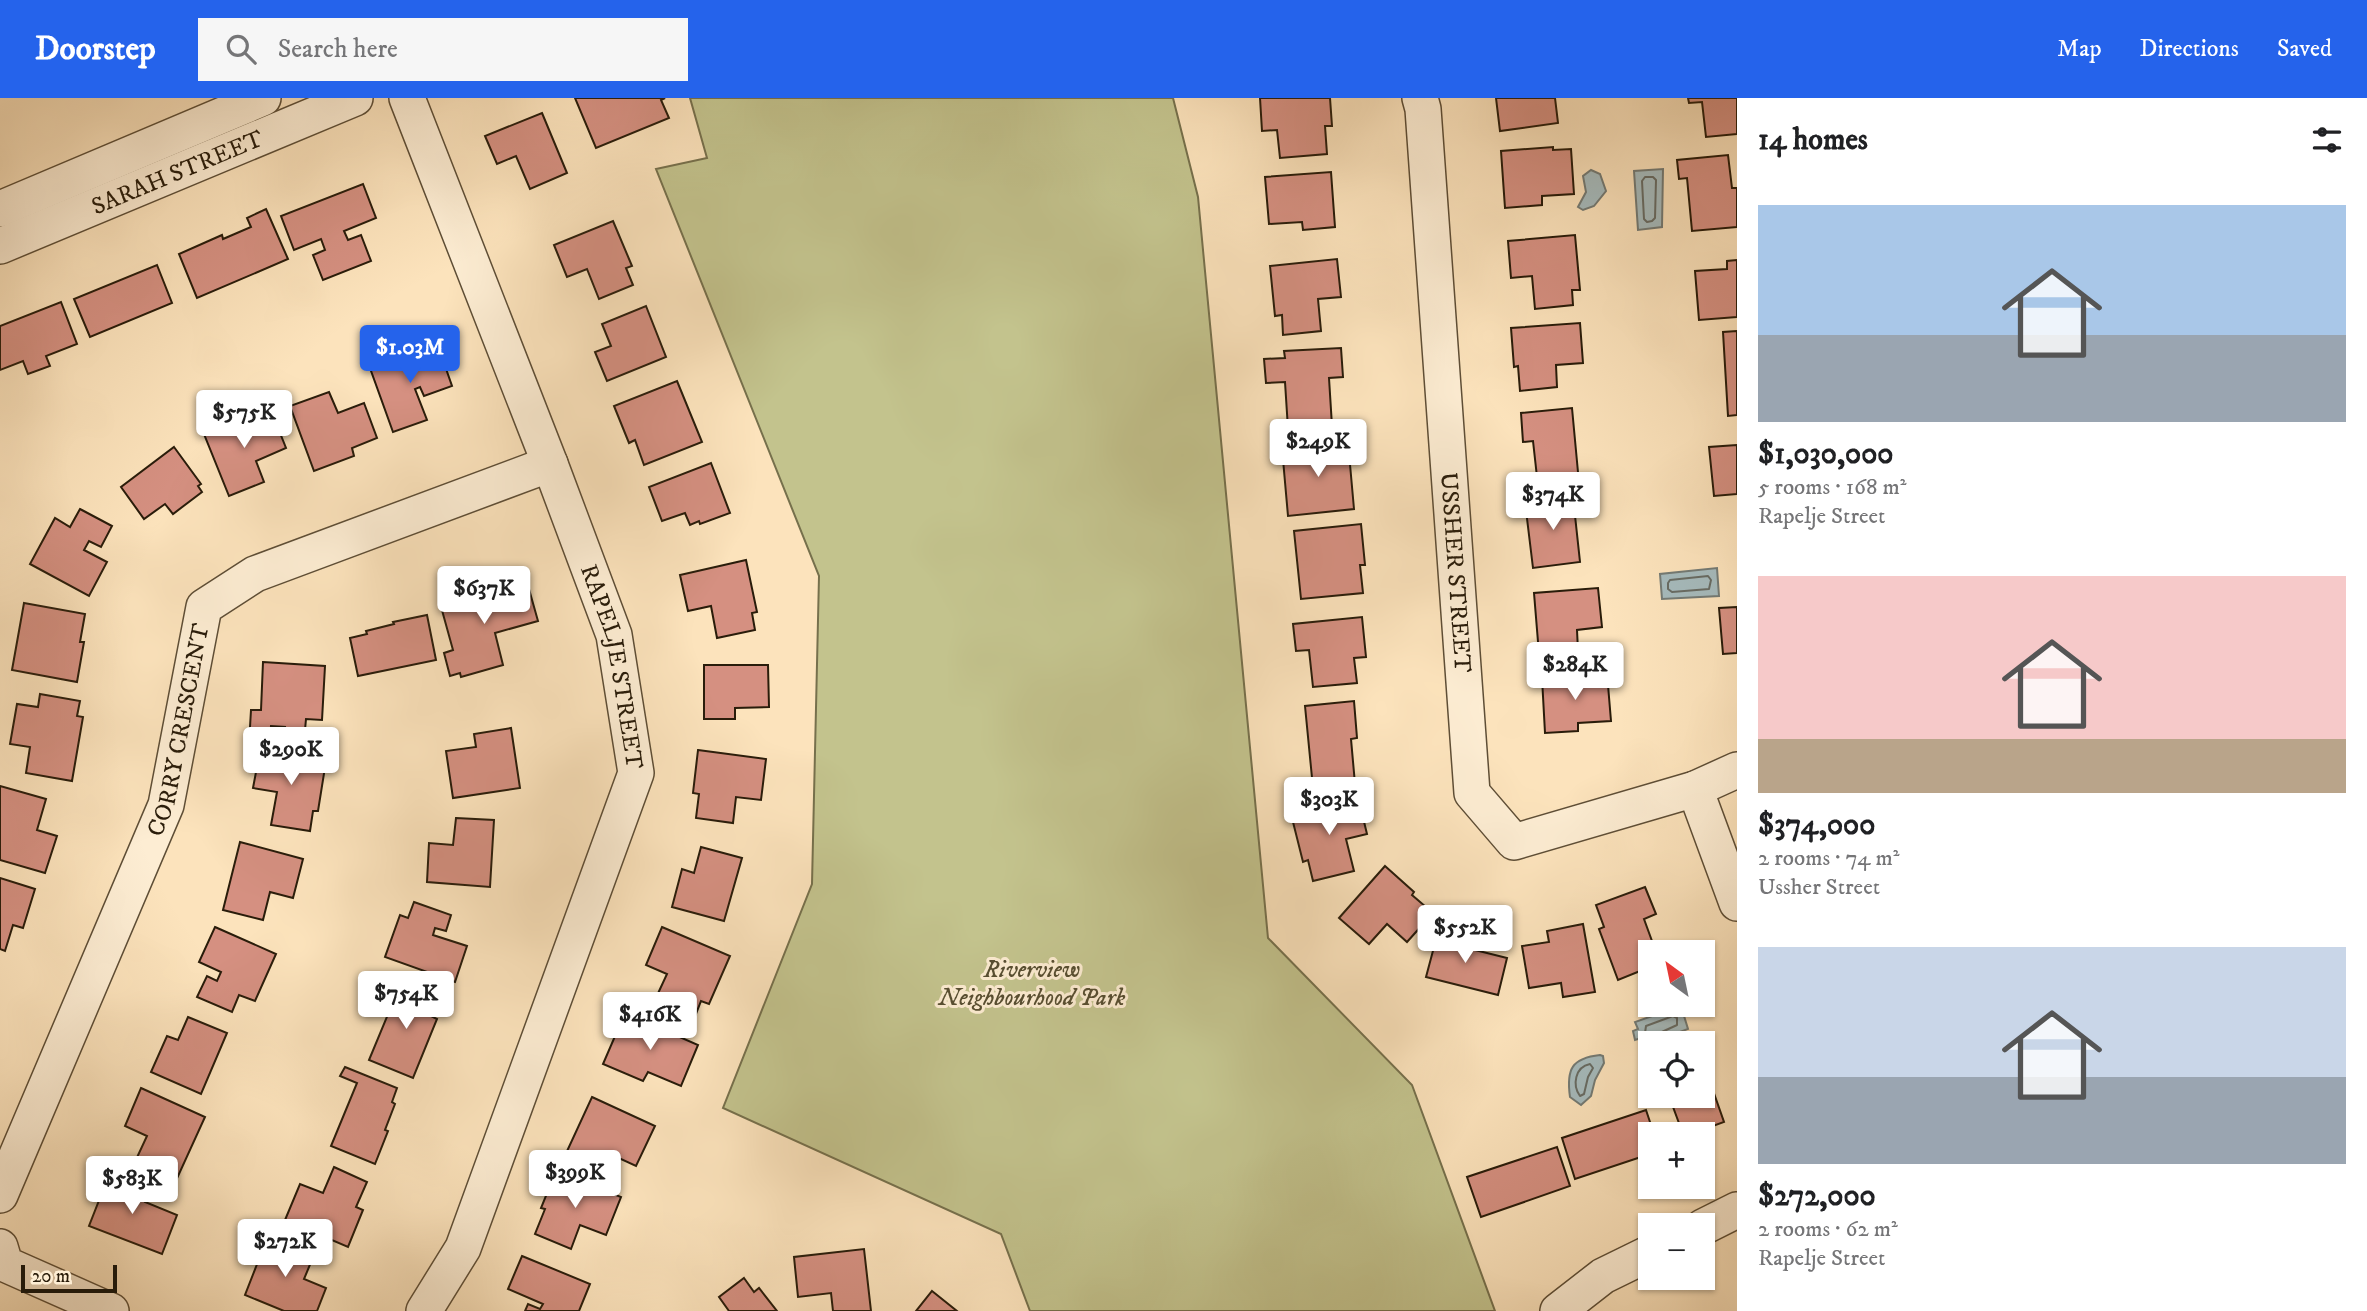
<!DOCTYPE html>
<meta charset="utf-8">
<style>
body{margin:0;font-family:"IM FELL DW Pica",serif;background:#f6f6f6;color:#202124;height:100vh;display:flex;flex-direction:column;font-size:26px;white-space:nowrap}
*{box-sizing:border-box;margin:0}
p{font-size:23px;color:#757577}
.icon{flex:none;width:38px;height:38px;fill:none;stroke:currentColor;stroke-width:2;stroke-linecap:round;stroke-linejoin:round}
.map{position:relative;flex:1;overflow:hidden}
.panel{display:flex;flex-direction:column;background:#fff;width:630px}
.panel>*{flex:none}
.needle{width:46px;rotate:327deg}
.tools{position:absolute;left:1638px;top:842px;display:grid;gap:14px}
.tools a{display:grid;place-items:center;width:77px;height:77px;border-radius:0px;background:#fff;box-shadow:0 2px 5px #0004;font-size:35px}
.scale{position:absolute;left:21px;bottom:18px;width:96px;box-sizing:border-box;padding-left:7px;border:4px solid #291c0a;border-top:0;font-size:19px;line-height:24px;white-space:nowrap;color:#291c0a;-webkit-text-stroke:5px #fdedd3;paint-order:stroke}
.price{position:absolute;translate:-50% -60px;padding:0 16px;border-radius:7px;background:#fff;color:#222;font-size:23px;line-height:46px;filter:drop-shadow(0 2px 4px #0008)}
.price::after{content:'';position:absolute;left:50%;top:42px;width:21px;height:16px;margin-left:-10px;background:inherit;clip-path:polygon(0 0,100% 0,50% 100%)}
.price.current{background:#2563eb;color:#fff}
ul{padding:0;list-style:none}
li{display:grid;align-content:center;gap:14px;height:371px;padding:0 21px}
li span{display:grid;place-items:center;height:217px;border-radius:0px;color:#555}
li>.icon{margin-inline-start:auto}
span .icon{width:126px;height:126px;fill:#fffc;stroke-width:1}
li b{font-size:30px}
h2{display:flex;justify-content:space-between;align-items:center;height:84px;padding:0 21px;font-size:30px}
header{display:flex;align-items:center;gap:42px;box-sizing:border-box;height:98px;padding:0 35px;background:#2563eb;color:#fff}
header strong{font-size:33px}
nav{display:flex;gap:38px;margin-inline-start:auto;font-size:24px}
.search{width:490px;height:63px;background:#f6f6f6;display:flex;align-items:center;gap:18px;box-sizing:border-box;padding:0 24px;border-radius:0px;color:#757577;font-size:26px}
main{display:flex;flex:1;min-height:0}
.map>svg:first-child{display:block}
</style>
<header>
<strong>Doorstep</strong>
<div class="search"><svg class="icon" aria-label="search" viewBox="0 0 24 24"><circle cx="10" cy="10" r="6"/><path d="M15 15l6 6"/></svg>Search here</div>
<nav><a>Map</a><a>Directions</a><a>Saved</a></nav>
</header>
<main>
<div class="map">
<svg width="1737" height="1213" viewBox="0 0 1737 1213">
<rect width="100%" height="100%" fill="#fce3bc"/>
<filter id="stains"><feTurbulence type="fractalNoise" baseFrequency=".00286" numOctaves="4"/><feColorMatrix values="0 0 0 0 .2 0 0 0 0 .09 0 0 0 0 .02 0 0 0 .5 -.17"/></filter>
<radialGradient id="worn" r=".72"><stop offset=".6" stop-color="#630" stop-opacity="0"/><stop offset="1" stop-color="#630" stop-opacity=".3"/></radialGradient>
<path fill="#c3c38d" stroke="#76704c" stroke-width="2" d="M 690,0 L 1173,0 L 1198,99 L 1268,840 L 1412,987 L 1495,1213 L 1030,1213 L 1001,1136 L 723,1010 L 812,786 L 819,478 L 656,71 L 707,60 Z"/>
<g fill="#a6bbbd" stroke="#747b75" stroke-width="2">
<path d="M 1663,71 L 1662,129 L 1638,132 L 1634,73 Z"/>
<path d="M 1591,72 L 1600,76 L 1606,93 L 1594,108 L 1583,112 L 1578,109 L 1586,94 L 1583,78 Z"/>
<path d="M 1717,470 L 1719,498 L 1662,501 L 1660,476 Z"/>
<path d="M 1681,908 L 1688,931 L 1643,948 L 1641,940 L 1635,942 L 1633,933 L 1638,931 L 1635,924 Z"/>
<path d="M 1600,957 L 1603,958 L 1604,965 L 1595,982 L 1591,998 L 1581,1007 L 1570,999 C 1566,971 1572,960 1600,957 Z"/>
</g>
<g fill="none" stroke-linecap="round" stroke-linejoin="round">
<g stroke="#686c64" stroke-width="2">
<path d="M 1645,79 L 1653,79 L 1656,82 L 1655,120 L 1652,123 L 1647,124 L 1644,121 L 1642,83 Z"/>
<path d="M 1708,478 L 1711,482 L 1709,491 L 1672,494 L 1668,491 L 1668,485 L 1670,482 Z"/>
<path d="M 1673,918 L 1677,920 L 1677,927 L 1651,939 L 1645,935 L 1646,928 Z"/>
<path d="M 1590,966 L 1593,970 L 1588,979 L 1584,996 L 1580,998 C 1572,987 1575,969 1590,966 Z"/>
</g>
</g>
<g fill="#d59081" stroke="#291c0a" stroke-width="2">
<path d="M 575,0 L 665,0 L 661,2 L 669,20 L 596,50 Z"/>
<path d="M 1260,0 L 1330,0 L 1332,28 L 1325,28 L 1327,56 L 1280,60 L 1277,32 L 1262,33 Z"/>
<path d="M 1496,0 L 1555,0 L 1558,25 L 1500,33 Z"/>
<path d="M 1688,0 L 1737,0 L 1737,36 L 1706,39 L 1702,4 L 1689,5 Z"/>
<path d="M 542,15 L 567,75 L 530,91 L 516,58 L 497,66 L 485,38 Z"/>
<path d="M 1553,49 L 1553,52 L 1571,51 L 1574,96 L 1542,98 L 1542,107 L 1505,110 L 1501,53 Z"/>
<path d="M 1728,57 L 1732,90 L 1737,90 L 1737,129 L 1692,133 L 1687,80 L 1679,81 L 1677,62 Z"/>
<path d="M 1331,74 L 1335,129 L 1303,132 L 1302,124 L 1269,126 L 1265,79 Z"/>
<path d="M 363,86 L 376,120 L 344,133 L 348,142 L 361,137 L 371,163 L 323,182 L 313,157 L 325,152 L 321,141 L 294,152 L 281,118 Z"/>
<path d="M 266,111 L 288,161 L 197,200 L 179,156 L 222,137 L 223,141 L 251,129 L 247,120 Z"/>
<path d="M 613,123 L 632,168 L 626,170 L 633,187 L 599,201 L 587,171 L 567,179 L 554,147 Z"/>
<path d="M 1575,137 L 1580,192 L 1572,192 L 1573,207 L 1535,211 L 1532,178 L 1511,180 L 1508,143 Z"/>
<path d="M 1337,161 L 1341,199 L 1318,201 L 1321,233 L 1283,237 L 1282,217 L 1275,218 L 1270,168 Z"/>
<path d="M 1737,162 L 1737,219 L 1699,222 L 1695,173 L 1727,171 L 1727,163 Z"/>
<path d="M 157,167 L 172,205 L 90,239 L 74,201 Z"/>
<path d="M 61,204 L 77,246 L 46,258 L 50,268 L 28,276 L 23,263 L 0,272 L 0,228 Z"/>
<path d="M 646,208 L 666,259 L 607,283 L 595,254 L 611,248 L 602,226 Z"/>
<path d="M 1580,225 L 1583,265 L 1556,267 L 1557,289 L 1520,293 L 1518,268 L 1514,269 L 1511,230 Z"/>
<path d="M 1737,233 L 1737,317 L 1728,318 L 1723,234 Z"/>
<path d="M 437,245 L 452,288 L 424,298 L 420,289 L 415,291 L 427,322 L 393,334 L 370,270 Z"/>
<path d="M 1341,250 L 1343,279 L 1329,280 L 1332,328 L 1288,331 L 1285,284 L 1266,285 L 1264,261 L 1285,260 L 1284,253 Z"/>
<path d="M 677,283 L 702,344 L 644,367 L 635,342 L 629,345 L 614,308 Z"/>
<path d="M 329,294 L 338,315 L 364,305 L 377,340 L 352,350 L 354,358 L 314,373 L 290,308 Z"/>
<path d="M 1572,310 L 1579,385 L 1538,388 L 1533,343 L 1523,344 L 1521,315 Z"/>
<path d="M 272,315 L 286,350 L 256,363 L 264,384 L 229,398 L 204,336 L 252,316 L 255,322 Z"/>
<path d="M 1348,344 L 1354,411 L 1288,418 L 1282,350 Z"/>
<path d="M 1737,347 L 1737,396 L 1714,398 L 1709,349 Z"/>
<path d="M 174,349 L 201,386 L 198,388 L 202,394 L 173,416 L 165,406 L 144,421 L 121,389 Z"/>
<path d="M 711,365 L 730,415 L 700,426 L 699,423 L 690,427 L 685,415 L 662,423 L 649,389 Z"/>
<path d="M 1573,399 L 1580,464 L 1533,470 L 1525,404 Z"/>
<path d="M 80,411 L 112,428 L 101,449 L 89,443 L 84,452 L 107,464 L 89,498 L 30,466 L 55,420 L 70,429 Z"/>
<path d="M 1361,426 L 1365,467 L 1360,467 L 1363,495 L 1301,501 L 1294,433 Z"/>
<path d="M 746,462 L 757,514 L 752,515 L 755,532 L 717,540 L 711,508 L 688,513 L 680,477 Z"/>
<path d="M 527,484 L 538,523 L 495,535 L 503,567 L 461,579 L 460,575 L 450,578 L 444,555 L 453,552 L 440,505 Z"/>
<path d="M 1598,490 L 1602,529 L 1577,532 L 1578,553 L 1539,556 L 1534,495 Z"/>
<path d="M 24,505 L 85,516 L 80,544 L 84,544 L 77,584 L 12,572 Z"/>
<path d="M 1737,509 L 1737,555 L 1723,556 L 1719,510 Z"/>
<path d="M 427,517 L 436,562 L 358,578 L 350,540 L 367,536 L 366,533 L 394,526 L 393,524 Z"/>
<path d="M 1362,519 L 1366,559 L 1354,560 L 1357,585 L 1313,589 L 1309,552 L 1296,553 L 1293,526 Z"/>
<path d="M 263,564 L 325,568 L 322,622 L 306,621 L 304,643 L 284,642 L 285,629 L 271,628 L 269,647 L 249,646 L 251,612 L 261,612 Z"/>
<path d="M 704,567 L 768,567 L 769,609 L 735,610 L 735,621 L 704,621 Z"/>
<path d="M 1607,575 L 1611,623 L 1578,625 L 1578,633 L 1545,635 L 1542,580 Z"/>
<path d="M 40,596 L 80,603 L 77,618 L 83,619 L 72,683 L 26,675 L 30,649 L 10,646 L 17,606 L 38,609 Z"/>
<path d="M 1354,603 L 1357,640 L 1351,641 L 1355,686 L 1313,690 L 1305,608 Z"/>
<path d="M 511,630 L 520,690 L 453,700 L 446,653 L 476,649 L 474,636 Z"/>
<path d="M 698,652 L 766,661 L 761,702 L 736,699 L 733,725 L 696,720 L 699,696 L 693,695 Z"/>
<path d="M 260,653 L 326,663 L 318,713 L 313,713 L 310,733 L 271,727 L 277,694 L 253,690 Z"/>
<path d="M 0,688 L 46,701 L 37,732 L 57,738 L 45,775 L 0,762 Z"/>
<path d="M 1358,699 L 1367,736 L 1346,741 L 1354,773 L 1313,783 L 1308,762 L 1303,764 L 1291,716 Z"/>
<path d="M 456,720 L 494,722 L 490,789 L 427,784 L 429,745 L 453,747 Z"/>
<path d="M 240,744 L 303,761 L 293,800 L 270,794 L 263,822 L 223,812 Z"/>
<path d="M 701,749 L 742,760 L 724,823 L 672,809 L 682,771 L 694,775 Z"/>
<path d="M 1385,768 L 1414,794 L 1412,797 L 1433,815 L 1407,844 L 1387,826 L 1369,846 L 1339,820 Z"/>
<path d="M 0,780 L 35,791 L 23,830 L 13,827 L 5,853 L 0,851 Z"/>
<path d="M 1645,789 L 1656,816 L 1644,821 L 1656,854 L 1650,854 L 1650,869 L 1618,882 L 1599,831 L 1604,829 L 1596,807 Z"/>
<path d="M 414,804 L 451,817 L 446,833 L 435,830 L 433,837 L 467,848 L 455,884 L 385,859 L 400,817 L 408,820 Z"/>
<path d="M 1583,826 L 1595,894 L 1563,899 L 1561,885 L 1529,890 L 1522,848 L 1549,844 L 1547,833 Z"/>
<path d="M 215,829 L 276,856 L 255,903 L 239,897 L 232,914 L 197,899 L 207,878 L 217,883 L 221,874 L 199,864 Z"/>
<path d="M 662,829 L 730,858 L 709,906 L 701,903 L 694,921 L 654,904 L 667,876 L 646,867 Z"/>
<path d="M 1438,834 L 1465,840 L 1463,849 L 1507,860 L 1498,897 L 1426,879 Z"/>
<path d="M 401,885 L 438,901 L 431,918 L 437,921 L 413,980 L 369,962 Z"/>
<path d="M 625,915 L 698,947 L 681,988 L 648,974 L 643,983 L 603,966 Z"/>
<path d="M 188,919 L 227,935 L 201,996 L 151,974 L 167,938 L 178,942 Z"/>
<path d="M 1703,964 L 1724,1024 L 1691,1036 L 1683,1036 L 1669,998 L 1703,998 Z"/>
<path d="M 345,969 L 397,990 L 392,1004 L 395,1006 L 385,1032 L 388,1033 L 375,1066 L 331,1048 L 357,985 L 340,978 Z"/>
<path d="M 141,990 L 205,1019 L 174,1087 L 133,1068 L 147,1038 L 125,1028 Z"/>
<path d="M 592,999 L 655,1028 L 636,1068 L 608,1055 L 597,1080 L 562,1064 Z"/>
<path d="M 1646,1012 L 1654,1036 L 1650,1036 L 1650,1056 L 1575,1081 L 1562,1040 Z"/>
<path d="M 1557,1049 L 1570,1088 L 1481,1119 L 1467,1079 Z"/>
<path d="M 334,1069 L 367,1084 L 356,1109 L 363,1112 L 348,1149 L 285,1122 L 300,1086 L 323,1095 Z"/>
<path d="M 556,1073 L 621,1099 L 606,1137 L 580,1127 L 571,1151 L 535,1136 L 545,1111 L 541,1110 Z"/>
<path d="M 109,1077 L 149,1093 L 145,1104 L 177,1117 L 162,1156 L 89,1128 Z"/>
<path d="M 268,1138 L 314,1157 L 304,1181 L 326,1190 L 317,1213 L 284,1213 L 245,1197 Z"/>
<path d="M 864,1151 L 871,1213 L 833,1213 L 831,1195 L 798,1199 L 794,1159 Z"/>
<path d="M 522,1158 L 590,1186 L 579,1213 L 525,1213 L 528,1206 L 540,1211 L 543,1206 L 508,1191 Z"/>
<path d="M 744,1180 L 754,1194 L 759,1190 L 777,1213 L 729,1213 L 719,1199 Z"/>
<path d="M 932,1193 L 957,1213 L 916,1213 Z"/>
</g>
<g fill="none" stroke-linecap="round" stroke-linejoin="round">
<defs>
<g id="minor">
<path id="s1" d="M 407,0 L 550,366 L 614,537 L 636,675 L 463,1150 L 424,1213"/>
<path id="s2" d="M 1420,0 L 1423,11 L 1472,695 L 1514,744 L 1695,691 L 1737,672"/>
<path d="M 0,111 L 263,0"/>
<path id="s3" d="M 0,148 L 355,0"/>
<path d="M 1695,691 L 1737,805"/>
<path id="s4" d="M 0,1097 L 166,707 L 204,509 L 255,476 L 550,366"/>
<path d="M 1703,1129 L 1737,1112"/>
<path d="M 0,1149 L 5,1166 L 111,1213"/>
<path d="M 1558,1213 L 1603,1178 L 1650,1155"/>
</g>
</defs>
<use href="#minor" stroke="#5e4e36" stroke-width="38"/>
<use href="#minor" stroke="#fdedd3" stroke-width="35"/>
</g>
<g text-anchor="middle" stroke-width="6" stroke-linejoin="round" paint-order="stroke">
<g font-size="24" fill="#291c0a" stroke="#fdedd3">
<text dy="8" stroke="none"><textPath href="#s3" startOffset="192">SARAH STREET</textPath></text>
<text dy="8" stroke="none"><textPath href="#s2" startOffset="476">USSHER STREET</textPath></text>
<text dy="8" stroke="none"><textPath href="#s1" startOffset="606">RAPELJE STREET</textPath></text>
<text dy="8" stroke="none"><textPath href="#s4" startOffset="500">CORRY CRESCENT</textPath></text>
</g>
<g font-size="24" font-style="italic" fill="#574e31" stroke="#fdedd3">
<text x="1032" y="879">Riverview<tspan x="1032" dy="28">Neighbourhood Park</tspan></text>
</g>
</g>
<rect width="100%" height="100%" filter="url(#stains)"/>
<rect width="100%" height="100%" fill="url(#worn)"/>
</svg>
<div class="tools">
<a><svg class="needle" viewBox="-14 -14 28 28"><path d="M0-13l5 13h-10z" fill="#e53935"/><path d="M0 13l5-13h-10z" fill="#757577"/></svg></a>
<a><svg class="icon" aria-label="locate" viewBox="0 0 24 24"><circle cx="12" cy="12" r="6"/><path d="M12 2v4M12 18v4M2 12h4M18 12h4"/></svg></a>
<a>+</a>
<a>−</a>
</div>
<div class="scale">20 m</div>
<b class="price current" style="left:410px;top:287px">$1.03M</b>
<b class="price" style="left:244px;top:352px">$575K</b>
<b class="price" style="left:1318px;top:381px">$249K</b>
<b class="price" style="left:1553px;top:434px">$374K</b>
<b class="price" style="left:484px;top:528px">$637K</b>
<b class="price" style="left:1575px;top:604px">$284K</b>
<b class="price" style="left:291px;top:689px">$290K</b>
<b class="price" style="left:1329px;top:739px">$303K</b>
<b class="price" style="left:1465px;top:867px">$552K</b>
<b class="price" style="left:406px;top:933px">$754K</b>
<b class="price" style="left:650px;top:954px">$416K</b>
<b class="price" style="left:575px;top:1112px">$399K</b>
<b class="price" style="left:132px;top:1118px">$583K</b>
<b class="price" style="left:285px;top:1181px">$272K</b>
</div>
<section class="panel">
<h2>14 homes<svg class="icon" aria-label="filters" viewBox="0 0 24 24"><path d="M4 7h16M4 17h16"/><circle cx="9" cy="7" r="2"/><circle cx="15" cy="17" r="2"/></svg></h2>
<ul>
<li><span style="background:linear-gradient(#a9c7e8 60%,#9aa5b1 0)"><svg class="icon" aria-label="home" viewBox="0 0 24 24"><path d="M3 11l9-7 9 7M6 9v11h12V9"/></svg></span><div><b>$1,030,000</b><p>5 rooms · 168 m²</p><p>Rapelje Street</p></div></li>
<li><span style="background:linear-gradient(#f6c9c9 75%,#b9a48a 0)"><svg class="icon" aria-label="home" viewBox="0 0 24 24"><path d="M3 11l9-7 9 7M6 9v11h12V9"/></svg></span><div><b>$374,000</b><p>2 rooms · 74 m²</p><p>Ussher Street</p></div></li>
<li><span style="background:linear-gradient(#c9d6e8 60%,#9aa5b1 0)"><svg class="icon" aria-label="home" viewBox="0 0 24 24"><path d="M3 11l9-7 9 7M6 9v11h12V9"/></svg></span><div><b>$272,000</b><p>2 rooms · 62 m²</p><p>Rapelje Street</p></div></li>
</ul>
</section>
</main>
